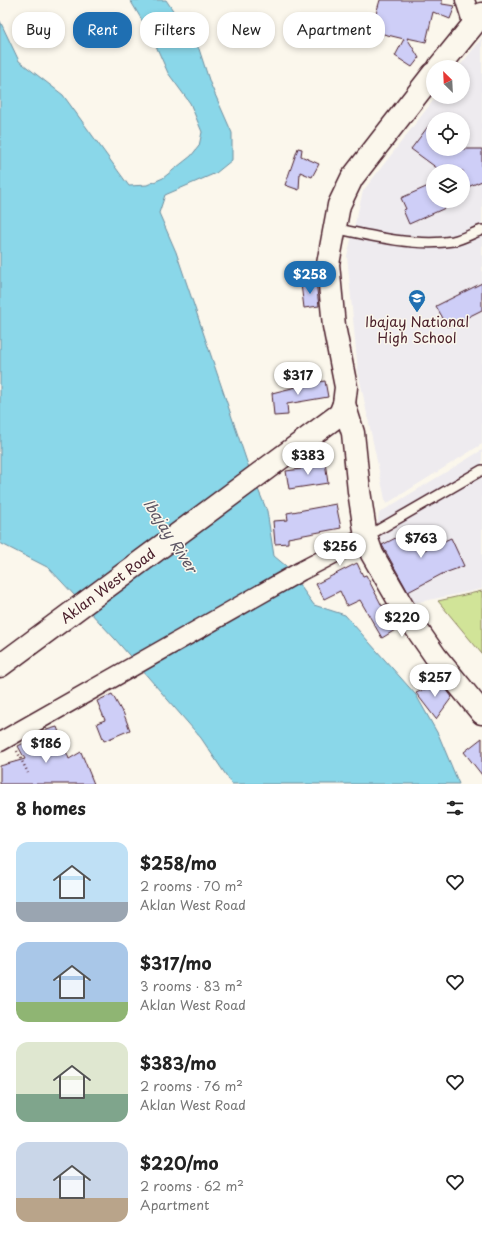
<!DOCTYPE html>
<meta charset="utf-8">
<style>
body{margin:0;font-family:"Playpen Sans",sans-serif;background:#f6f6f6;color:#222;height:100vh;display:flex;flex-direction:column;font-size:15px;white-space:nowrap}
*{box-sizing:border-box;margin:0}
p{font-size:13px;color:#767676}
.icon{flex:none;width:22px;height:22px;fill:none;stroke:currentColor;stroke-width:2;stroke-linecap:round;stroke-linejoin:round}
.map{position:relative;height:784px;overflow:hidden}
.details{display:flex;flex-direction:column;background:#fff;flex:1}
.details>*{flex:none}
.guide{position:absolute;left:12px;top:12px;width:458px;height:36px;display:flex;gap:8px}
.needle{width:26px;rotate:336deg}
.controls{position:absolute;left:426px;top:60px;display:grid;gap:8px}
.controls a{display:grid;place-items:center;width:44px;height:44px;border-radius:50%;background:#fff;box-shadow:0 2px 6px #0003;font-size:20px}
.price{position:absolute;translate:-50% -34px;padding:0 9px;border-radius:14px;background:#fff;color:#222;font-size:13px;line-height:26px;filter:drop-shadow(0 1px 2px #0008)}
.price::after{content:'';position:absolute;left:50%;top:24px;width:12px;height:9px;margin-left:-6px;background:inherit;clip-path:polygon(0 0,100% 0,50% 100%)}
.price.selected{background:#1f6fb2;color:#fff}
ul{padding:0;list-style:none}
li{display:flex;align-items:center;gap:12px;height:100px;padding:0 16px}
li span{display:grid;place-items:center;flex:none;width:112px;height:80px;border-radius:12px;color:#555}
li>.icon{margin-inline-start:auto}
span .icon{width:48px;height:48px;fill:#fffc;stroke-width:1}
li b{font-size:17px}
h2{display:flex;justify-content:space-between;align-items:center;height:48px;padding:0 16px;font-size:17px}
.chip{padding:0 14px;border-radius:16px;background:#fff;box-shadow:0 2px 6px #0003;font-size:14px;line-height:36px}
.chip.selected{background:#1f6fb2;color:#fff}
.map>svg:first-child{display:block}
</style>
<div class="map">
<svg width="482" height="784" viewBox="0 0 482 784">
<rect width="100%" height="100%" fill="#fbf7ec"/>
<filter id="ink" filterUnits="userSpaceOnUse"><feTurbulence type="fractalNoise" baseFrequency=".025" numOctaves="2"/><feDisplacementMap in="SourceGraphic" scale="8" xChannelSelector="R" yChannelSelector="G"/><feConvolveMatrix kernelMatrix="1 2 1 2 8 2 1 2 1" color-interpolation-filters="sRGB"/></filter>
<g filter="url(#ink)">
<g fill="#eeebef" fill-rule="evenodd">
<path d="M 482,38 L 482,444 L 386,504 L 358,371 L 347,256 L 363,191 L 436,97 L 463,97 L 463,67 L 459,67 ZM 433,119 L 463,119 L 463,149 L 433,149 ZM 433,171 L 463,171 L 463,201 L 433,201 Z"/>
<path d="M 482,450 L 482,589 L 409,604 L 375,539 L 379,513 Z"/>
</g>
<path fill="#d1e498" stroke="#8e8262" d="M 482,591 L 482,654 L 438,601 Z"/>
<path fill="#8ad7e9" stroke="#708d9d" d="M 130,0 L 166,0 L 199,49 L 210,83 L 232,133 L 232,160 L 216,173 L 165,195 L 159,213 L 176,252 L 248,465 L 267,511 L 274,556 L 286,566 L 314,605 L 345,615 L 416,695 L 439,736 L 459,784 L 232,784 L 201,738 L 115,639 L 49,568 L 0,543 L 0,21 L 19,61 L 63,95 L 129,186 L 147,185 L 163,178 L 191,156 L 199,146 L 202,132 L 190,103 L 168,73 L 152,37 Z"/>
<g fill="#cecef7" stroke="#4a1f2b">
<path d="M 380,0 L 442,0 L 442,4 L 455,6 L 450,19 L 433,12 L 426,42 L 407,38 L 419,58 L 412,67 L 395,56 L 404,39 L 371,31 Z"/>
<path d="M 433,120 L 433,149 L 482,149 L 482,181 L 463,189 L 463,171 L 441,171 L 411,149 Z"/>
<path d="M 298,148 L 302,149 L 301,156 L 319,164 L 312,177 L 300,172 L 299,190 L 285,185 Z"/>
<path d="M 433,184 L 433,201 L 461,201 L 409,224 L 403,210 L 406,209 L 401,198 Z"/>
<path d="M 316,282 L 319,306 L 304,308 L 301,284 Z"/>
<path d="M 482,283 L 482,310 L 448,327 L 436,306 Z"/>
<path d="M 325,381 L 328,397 L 287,404 L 288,415 L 274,416 L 272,393 L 304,385 L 303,384 Z"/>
<path d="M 325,462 L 328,483 L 289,489 L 286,471 L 301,469 L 300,465 Z"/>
<path d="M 336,504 L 341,528 L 288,538 L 288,543 L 275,544 L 273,521 L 288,520 L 287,513 Z"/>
<path d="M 413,529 L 424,550 L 451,538 L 464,566 L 442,574 L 408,592 L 382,545 Z"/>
<path d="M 357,563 L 363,576 L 366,575 L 382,606 L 386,604 L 400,627 L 382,638 L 360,600 L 347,606 L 340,591 L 324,599 L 316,584 Z"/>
<path d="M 441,682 L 452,697 L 436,719 L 416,693 Z"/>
<path d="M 112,694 L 122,712 L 123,712 L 130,730 L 104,741 L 97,723 L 105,720 L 97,701 Z"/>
<path d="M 57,727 L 69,759 L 81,752 L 94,784 L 0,784 L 0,766 L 25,759 L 18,746 L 44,733 L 43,731 Z"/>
<path d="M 482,738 L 482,775 L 464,752 Z"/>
</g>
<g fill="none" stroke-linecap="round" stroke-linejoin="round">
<defs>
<g id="service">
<path d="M 334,228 C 370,236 416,247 453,241 C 463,239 473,233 482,230"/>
<path d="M 366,537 L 482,470"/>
</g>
<g id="minor">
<path d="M 465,0 L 473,25"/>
<path d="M 0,742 L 301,571 L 366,537"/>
</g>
<path id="tertiary" d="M 344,404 L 353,433 L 359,491 L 366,537 L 372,554 L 409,618 L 436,657 L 482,713"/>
<g id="primary">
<path d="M 439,67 L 482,14"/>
<path d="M 0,666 L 340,414 L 344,404 L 346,387 L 334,326 L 328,264 L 339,205 L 352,178 L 433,74"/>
</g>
</defs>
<use href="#service" stroke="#4a1f2b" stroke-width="12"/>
<use href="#minor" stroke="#4a1f2b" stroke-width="21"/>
<use href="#tertiary" stroke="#4a1f2b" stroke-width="25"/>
<use href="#primary" stroke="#4a1f2b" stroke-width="25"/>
<path stroke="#4a1f2b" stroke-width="2.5" stroke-dasharray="1 3" stroke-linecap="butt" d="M 17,751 L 28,773"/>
<use href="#service" stroke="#fbf7ec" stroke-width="9"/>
<use href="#minor" stroke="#fbf7ec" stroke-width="18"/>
<use href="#tertiary" stroke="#fbf7ec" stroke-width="22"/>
<use href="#primary" stroke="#fbf7ec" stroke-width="22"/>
</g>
</g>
<defs>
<symbol id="school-pin" viewBox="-11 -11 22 30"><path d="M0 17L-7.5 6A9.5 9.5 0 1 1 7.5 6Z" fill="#1f6fb2" stroke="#fbf7ec"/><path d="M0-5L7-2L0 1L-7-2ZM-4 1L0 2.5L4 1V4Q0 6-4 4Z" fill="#fff"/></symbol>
</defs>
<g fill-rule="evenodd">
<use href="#school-pin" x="407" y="288" width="20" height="27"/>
</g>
<g text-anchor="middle" stroke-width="3" stroke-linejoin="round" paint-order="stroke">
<g font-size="14" fill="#4a1f2b" stroke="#fbf7ec">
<text x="417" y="327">Ibajay National<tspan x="417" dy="16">High School</tspan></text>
</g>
<g font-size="14" fill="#4a1f2b" stroke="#fbf7ec">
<text transform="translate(108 586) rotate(-37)" y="5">Aklan West Road</text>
</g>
<g font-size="15" font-style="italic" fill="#5d5664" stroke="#fbf7ec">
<text transform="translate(170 536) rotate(57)" y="5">Ibajay River</text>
</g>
</g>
</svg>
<div class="controls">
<a><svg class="needle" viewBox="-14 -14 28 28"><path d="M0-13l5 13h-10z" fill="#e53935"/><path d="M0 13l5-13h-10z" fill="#767676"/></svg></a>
<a><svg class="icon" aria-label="locate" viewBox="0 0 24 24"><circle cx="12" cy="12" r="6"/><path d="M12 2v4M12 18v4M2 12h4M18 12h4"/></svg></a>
<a><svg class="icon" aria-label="layers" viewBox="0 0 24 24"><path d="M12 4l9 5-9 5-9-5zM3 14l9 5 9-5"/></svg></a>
</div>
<b class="price selected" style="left:310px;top:295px">$258</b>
<b class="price" style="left:298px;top:396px">$317</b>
<b class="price" style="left:308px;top:476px">$383</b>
<b class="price" style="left:421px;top:559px">$763</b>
<b class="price" style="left:340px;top:567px">$256</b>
<b class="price" style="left:402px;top:638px">$220</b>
<b class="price" style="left:435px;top:698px">$257</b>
<b class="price" style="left:46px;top:764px">$186</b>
<div class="guide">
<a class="chip">Buy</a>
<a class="chip selected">Rent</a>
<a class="chip">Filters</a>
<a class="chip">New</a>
<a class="chip">Apartment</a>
</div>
</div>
<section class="details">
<h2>8 homes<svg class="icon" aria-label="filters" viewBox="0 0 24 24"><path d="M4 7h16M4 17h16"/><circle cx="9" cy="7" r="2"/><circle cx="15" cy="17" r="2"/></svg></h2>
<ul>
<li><span style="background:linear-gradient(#bfe0f5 75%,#9aa5b1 0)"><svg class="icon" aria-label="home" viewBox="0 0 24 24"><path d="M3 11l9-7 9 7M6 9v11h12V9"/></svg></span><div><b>$258/mo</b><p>2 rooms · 70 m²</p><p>Aklan West Road</p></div><svg class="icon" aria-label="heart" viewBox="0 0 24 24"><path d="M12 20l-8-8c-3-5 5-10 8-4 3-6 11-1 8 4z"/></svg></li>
<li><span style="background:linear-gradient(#a9c7e8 75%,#8fb573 0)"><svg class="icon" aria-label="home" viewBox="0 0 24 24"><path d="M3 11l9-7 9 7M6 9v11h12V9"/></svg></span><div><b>$317/mo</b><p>3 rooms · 83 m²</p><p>Aklan West Road</p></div><svg class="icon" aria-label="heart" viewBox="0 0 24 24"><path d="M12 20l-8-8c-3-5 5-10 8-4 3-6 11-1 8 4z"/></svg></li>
<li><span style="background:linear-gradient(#dfe7d0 65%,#7fa58c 0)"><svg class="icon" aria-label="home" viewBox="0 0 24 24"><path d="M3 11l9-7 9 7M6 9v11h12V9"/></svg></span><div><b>$383/mo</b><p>2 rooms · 76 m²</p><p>Aklan West Road</p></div><svg class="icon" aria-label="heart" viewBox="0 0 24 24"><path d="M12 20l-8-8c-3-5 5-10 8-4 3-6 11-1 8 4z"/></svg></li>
<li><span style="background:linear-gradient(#c9d6e8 70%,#b9a48a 0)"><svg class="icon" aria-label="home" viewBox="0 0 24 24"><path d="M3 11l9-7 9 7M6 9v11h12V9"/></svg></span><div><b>$220/mo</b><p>2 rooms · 62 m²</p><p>Apartment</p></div><svg class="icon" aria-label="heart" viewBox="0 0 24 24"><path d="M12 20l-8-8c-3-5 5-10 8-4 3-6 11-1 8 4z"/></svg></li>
</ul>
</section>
